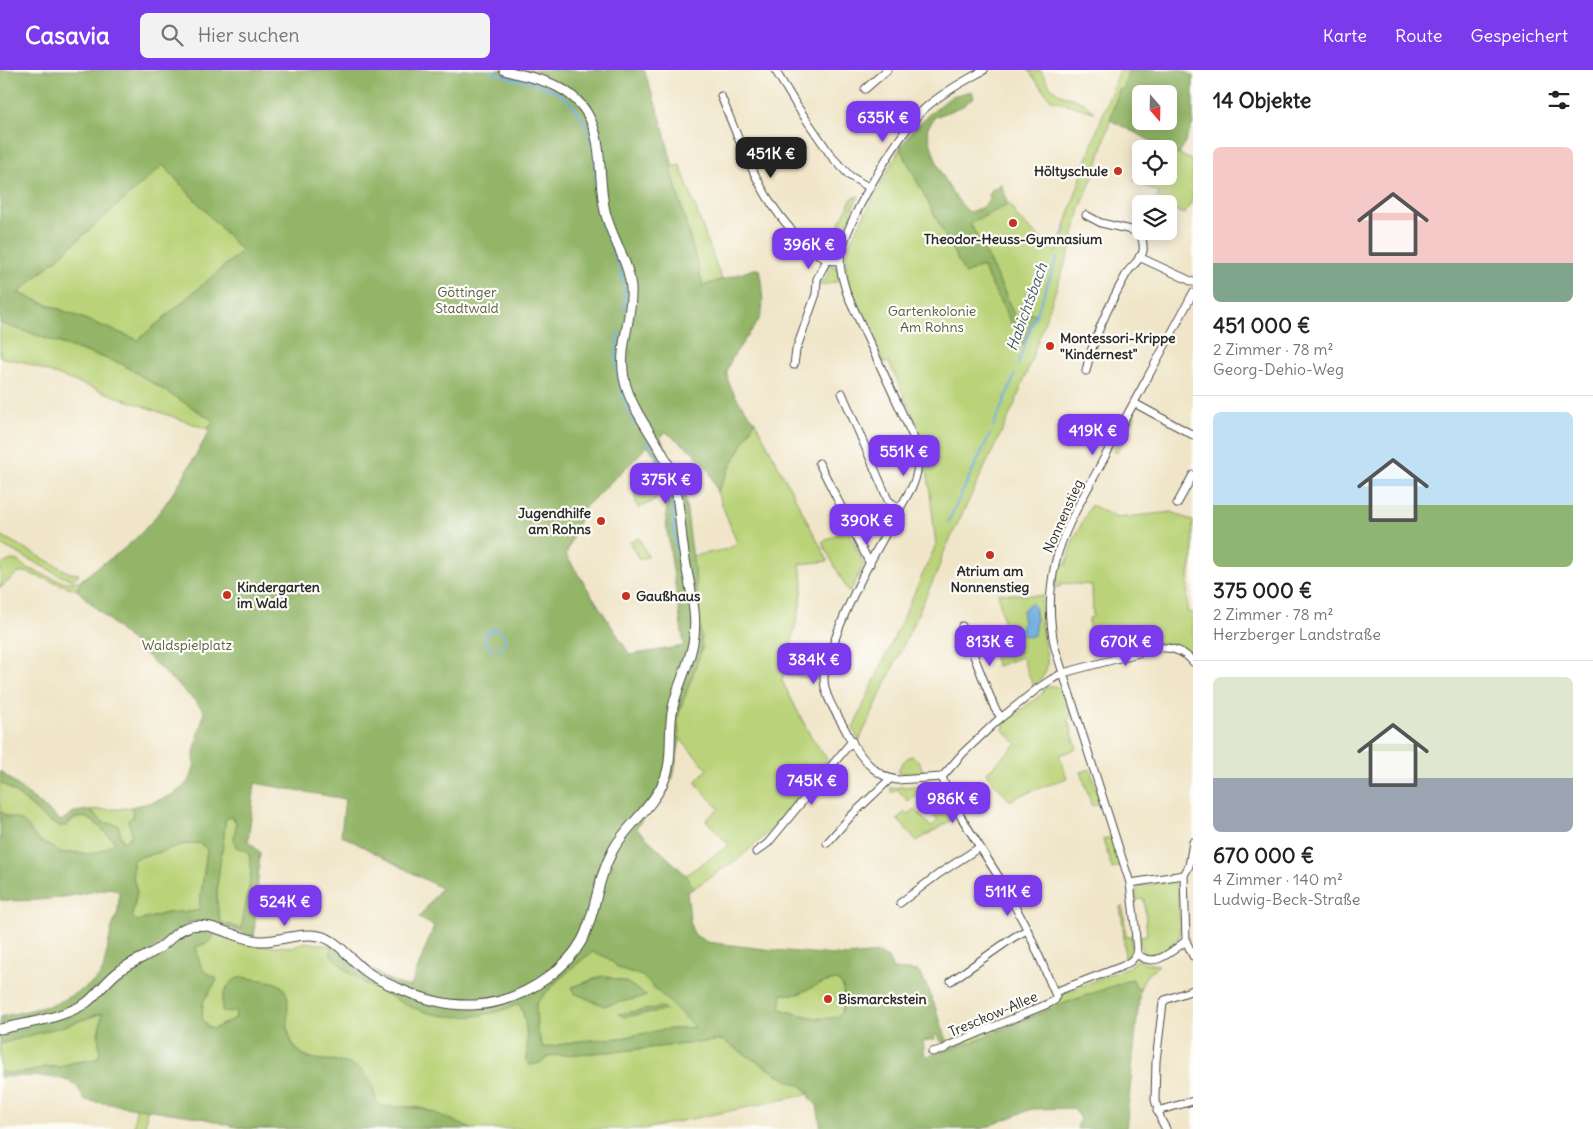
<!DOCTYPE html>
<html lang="de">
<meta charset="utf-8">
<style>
body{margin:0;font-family:Delius,sans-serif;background:#f2f2f2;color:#222;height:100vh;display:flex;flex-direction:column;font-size:19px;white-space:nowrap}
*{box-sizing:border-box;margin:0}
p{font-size:16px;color:#767676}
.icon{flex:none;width:28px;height:28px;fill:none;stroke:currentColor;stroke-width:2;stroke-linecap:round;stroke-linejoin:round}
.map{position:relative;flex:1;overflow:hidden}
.drawer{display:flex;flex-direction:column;background:#fff;width:400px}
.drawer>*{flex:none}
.needle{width:32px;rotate:160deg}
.controls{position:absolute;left:1132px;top:15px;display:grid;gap:10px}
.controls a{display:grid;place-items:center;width:45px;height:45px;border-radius:8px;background:#fff;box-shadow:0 2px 12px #0003;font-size:25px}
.price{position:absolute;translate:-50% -42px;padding:0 11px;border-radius:10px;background:#7c3aed;color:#fff;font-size:16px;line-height:32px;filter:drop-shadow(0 1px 2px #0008)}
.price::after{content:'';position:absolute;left:50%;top:30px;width:15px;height:11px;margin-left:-8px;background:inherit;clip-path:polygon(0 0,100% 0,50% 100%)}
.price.active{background:#222;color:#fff}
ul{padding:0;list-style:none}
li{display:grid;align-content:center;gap:10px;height:265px;padding:0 20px}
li+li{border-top:1px solid #e0e0e0}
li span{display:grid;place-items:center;height:155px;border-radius:8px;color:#555}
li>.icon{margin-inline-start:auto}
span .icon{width:90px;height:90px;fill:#fffc;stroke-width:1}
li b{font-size:21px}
h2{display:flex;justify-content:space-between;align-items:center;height:60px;padding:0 20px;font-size:21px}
header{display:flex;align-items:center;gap:30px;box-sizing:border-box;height:70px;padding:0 25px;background:#7c3aed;color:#fff}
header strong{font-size:24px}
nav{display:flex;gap:28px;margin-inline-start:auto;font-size:18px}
.search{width:350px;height:45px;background:#f2f2f2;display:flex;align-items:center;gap:12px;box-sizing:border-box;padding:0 18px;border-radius:8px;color:#767676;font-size:19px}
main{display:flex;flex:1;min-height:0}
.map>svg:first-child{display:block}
</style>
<header>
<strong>Casavia</strong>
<div class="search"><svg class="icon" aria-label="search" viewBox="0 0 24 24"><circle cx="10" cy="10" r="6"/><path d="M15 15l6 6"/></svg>Hier suchen</div>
<nav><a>Karte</a><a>Route</a><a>Gespeichert</a></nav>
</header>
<main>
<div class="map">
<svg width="1193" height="1059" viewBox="0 0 1193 1059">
<rect width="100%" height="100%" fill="#fdfcf7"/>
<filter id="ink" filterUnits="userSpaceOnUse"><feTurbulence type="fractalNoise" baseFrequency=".02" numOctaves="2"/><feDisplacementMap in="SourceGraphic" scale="10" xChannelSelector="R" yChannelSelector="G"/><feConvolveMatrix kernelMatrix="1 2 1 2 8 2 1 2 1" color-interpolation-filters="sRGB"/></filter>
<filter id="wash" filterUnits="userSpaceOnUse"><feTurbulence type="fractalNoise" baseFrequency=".0096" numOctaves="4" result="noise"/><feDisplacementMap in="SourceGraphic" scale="20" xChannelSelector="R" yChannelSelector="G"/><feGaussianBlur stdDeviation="1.12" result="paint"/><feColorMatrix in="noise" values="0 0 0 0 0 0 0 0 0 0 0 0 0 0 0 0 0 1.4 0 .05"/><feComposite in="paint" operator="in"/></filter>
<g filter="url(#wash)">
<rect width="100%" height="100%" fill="#f0e5c8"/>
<g fill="#bad378" stroke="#727f52" fill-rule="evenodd">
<path d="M 1028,0 L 1040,0 L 1051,17 L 1058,23 L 1084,33 L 1094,42 L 1050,29 Z"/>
<path d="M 1119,0 L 1129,0 L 1123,20 L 1119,19 L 1097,96 L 1080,139 L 1070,180 L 1029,296 L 1014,336 L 942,486 L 938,500 L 859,671 L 853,658 L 936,475 L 928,405 L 922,398 L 921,377 L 913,356 L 917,354 L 889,292 L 884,293 L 850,216 L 846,199 L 846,184 L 848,176 L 900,78 L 965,204 L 982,196 L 1023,276 L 1029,243 L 1016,251 L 1004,221 L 970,153 L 1010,134 L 1017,147 L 1056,183 L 1091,77 Z"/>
<path d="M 1169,79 L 1193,91 L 1193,129 L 1185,144 L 1169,138 L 1169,134 L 1155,132 L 1159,123 L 1134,110 L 1141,96 L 1141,106 L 1169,106 Z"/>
<path d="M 163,95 L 242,181 L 138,270 L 18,223 Z"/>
<path d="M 680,95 L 721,208 L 723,209 L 703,216 L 671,98 Z"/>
<path d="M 859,126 L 850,142 L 853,144 L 846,156 L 838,183 L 832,187 L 826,185 L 822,181 L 826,179 L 852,128 Z"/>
<path d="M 829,194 L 837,198 L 839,211 L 819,216 L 820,209 L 825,211 L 829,201 L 824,199 Z"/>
<path d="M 0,253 L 122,294 L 214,351 L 207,359 L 54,304 L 24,292 L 0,287 Z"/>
<path d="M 1132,344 L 1136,346 L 1117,383 L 1112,381 Z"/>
<path d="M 755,351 L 828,491 L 800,494 L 803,513 L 801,532 L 782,611 L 810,665 L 827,689 L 770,761 L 742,786 L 694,818 L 686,805 L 729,775 L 706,750 L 719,739 L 695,712 L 707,699 L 680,669 L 677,648 L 702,579 L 692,486 L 728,479 L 737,473 L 717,422 Z"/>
<path d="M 652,400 L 658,417 L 656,430 L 638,438 C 631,417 633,411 652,400 Z"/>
<path d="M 1091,435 L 1117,448 L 1172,442 L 1193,451 L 1193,486 L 1188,510 L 1187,542 L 1193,543 L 1193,581 L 1190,583 L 1174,574 L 1146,574 L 1145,570 L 1107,581 L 1104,564 L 1089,565 L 1089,548 L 1093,547 L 1092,515 L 1061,513 L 1060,517 L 1055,517 L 1059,493 L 1066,495 L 1073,471 Z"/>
<path d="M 847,459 L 864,494 L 851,520 L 848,521 L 822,472 Z"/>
<path d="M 0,465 L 70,503 L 79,504 L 73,510 L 61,506 L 0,474 Z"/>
<path d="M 639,468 L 648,486 L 639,490 L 630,472 Z"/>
<path d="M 116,485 L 79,515 L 77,520 L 25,502 L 18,503 L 0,518 L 0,496 C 10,489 16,487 25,497 C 38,502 52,509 66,512 C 83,515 103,494 116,485 Z"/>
<path d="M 998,523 L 1042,526 C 1042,538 1040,551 1042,562 C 1045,584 1056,599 1033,616 L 1022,587 L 997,596 L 989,573 L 976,578 L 973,571 L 1004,564 L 1015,585 L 1020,583 L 1020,581 L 1016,583 L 1005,561 Z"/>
<path d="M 791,587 L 820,594 L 818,610 L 787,604 Z"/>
<path d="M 1052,616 C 1067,617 1068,631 1072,644 L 1068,650 L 1077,679 L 1059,685 L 1067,708 L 1019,726 L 1010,731 L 986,703 L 1017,674 L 1003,660 L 1004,653 L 1043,623 L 1043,619 Z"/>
<path d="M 911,686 C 917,687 921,695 923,701 L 922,703 L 898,703 C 898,697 905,688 911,686 Z"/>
<path d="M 1090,699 L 1101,733 L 1092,736 L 1081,702 Z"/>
<path d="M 0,712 L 22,728 L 42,746 L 66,756 C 86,735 99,758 116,773 L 96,783 L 88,785 L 81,782 L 59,783 C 53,777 45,775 39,770 C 33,765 31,757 25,754 C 16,749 8,748 0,741 Z"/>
<path d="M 924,715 C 934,714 939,718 945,726 L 940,729 L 953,749 L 917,771 L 897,749 L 905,742 L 908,745 L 915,739 L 931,757 L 938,750 L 916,725 L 908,731 L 897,719 L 892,723 L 890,718 Z"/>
<path d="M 131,737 C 135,749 136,766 123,772 L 117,755 L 103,752 L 90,740 L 120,739 Z"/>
<path d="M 229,747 C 239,749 235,757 235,765 C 234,770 237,774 239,778 L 247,781 C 254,791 249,824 246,836 C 244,845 242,850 242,860 L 221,852 C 210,822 225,781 225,750 Z"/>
<path d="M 1112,767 L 1122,796 L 1112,799 L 1103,769 Z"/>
<path d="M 198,773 L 205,776 L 207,780 L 199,840 C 189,843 178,841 168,843 C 157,845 147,849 137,851 L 132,846 L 137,822 L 133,808 L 132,790 L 139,787 L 158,783 L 180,775 Z"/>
<path d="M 1171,810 L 1178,817 L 1180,863 L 1178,870 L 1160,884 L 1149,888 C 1141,883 1140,876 1139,866 L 1147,865 L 1144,829 L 1136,830 L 1136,821 L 1139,816 Z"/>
<path d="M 1123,836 L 1126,867 L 1132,866 L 1130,883 L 1125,891 L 1123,855 L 1120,837 Z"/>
<path d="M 215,863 L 232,870 L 254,875 L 294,877 L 305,872 L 332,876 L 366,914 L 386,924 L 503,940 L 519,934 C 527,946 528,977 527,991 L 529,994 C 537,994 544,993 548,986 L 621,981 L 722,970 L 787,1010 L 802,1016 L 809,1024 L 644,1059 L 471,1059 L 425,1039 L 414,1037 L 385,1037 L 377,1035 L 376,1030 L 336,990 C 329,990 319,991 312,988 C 284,980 286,950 288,927 L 273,913 L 242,907 L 236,940 L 236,948 L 213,959 L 208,957 L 202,949 L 203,932 L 217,910 C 213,904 211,907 206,903 C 199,899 198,885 196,877 L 211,871 Z"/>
<path d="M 593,882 L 606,887 L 619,898 L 642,906 L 696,957 L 661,960 L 621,968 L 579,971 L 543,978 L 537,960 L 536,934 L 555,913 L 584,888 ZM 603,906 L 626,912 L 646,926 L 572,917 Z"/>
<path d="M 1137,889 L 1146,893 L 1159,895 C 1149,902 1144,907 1140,919 L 1136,918 L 1132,909 C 1096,922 1060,935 1024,950 C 997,961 971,976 942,981 L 1060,925 L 1128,897 Z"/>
<path d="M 836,910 C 843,914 844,918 843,926 C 843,931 844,938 842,942 C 834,957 793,942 780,939 L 782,924 L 798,924 L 821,913 Z"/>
<path d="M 103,943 L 98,962 L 100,983 L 97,989 L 71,993 L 60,997 L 44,997 L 33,1001 L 17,1003 L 0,1002 L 0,974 L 64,956 Z"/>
<path d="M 136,1037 L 147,1039 L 145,1059 L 134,1059 Z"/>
</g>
<g fill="#93b568" stroke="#5f704a" fill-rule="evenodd">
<path d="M 0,0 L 644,0 L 661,50 L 673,97 L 671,98 L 703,216 L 754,199 L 759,199 C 761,211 765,233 761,245 C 758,253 751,261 746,268 C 740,277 729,290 727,301 C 725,316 745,340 755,351 L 717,422 L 709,400 L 692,381 L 666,362 L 660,367 L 679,403 L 684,419 L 696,513 L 702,579 L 677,648 L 680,669 L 673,708 L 636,758 L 686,805 L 694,818 L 687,822 L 691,857 L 695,865 L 707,872 L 773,880 L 847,886 L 879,883 L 888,888 L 893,899 L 918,901 L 929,920 L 948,973 L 944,975 L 936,965 L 933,966 L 935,969 L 923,971 L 925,987 L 978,970 L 1065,933 L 1133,909 L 1136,918 L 1140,919 L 1126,1059 L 1077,1059 L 1080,1049 L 1074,1038 L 1031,1039 L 982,1059 L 821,1059 L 817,1035 L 810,1029 L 808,1021 L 802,1016 L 787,1010 L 722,970 L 621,981 L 548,986 C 544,993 537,994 529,995 L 527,992 C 528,977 527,946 519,934 C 482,949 448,952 411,937 C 402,934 393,927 384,923 C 364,913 342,902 330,882 L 333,867 C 349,881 390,918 411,916 L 434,856 L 419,848 L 441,818 L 341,765 L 345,729 L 255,713 L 248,771 L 260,782 L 254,867 C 234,860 211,849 190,852 L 84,930 L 53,943 L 0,955 L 0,947 L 53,935 L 84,919 L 97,909 L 103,900 L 112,857 L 118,842 L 119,823 L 116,820 L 110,818 C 73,826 38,833 0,830 L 0,741 L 7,747 C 28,747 27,763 42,772 C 48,776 54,777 59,783 C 85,781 92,790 115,772 C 105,763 87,738 72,750 C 67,754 65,758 59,756 C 44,751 34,737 22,728 C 15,722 7,717 0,712 L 0,701 L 61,751 L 74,742 L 90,740 L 103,752 L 118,755 L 123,772 L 129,769 L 132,764 L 128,750 L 134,746 L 131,737 C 154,732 188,726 194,698 C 195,693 194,688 194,683 C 197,669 202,655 204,641 L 196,632 L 77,520 C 83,503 106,493 120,482 C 161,450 184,406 209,362 L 207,359 L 214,351 L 122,294 L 0,253 ZM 163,95 L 242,181 L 138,270 L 18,223 ZM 648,376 L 656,387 L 664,406 L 667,425 L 666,452 L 684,576 L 630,585 L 566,485 L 583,439 ZM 229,747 C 241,749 234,760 234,768 C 234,771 235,774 236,777 L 247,781 C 258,796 242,841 242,859 L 221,852 C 210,822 225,781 225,750 ZM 198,773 L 205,777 L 207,780 L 199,840 C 189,843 178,841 168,843 C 157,845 147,849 137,851 L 132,846 L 137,822 L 133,808 L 133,790 L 139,787 L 158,783 L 180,775 ZM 593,882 L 606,887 L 619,898 L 642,906 L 695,957 L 661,960 L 621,968 L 579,971 L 543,978 L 537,960 L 536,934 L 555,913 L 584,888 ZM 836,910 C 843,914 844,918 843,926 C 843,930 844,937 842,941 C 836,957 792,943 780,939 L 782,924 L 798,924 L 821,913 Z"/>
<path d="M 1129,0 L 1181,0 L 1193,6 L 1193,54 L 1179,85 L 1110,50 L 1119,19 L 1123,20 ZM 1141,24 L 1169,24 L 1169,51 L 1141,51 Z"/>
<path d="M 972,21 L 974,27 L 963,36 L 935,47 L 927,59 C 934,89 945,120 969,142 C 983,137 988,137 990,121 L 1001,114 L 1008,135 L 970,153 L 1004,221 L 1016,250 L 1029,243 L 1036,244 L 1023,276 L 982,196 L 965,204 L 900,78 L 912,61 L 926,47 L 952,26 Z"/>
<path d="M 205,858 L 215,863 L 211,871 L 196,877 C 199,890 200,903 214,906 L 217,910 L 203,932 L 202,949 L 208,957 L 213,959 L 236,948 L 235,940 L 230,942 L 222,941 C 220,927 227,910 242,907 C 254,910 270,909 280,915 C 298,926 276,961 299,982 C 316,997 354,983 369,1009 C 374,1017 374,1026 378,1035 C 390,1039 403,1036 416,1038 C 433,1040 456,1052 471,1059 L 244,1059 L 198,1047 L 84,1030 C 82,1024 79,1018 74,1014 C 58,1003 19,1007 0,1007 L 0,1002 L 17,1003 L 33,1001 L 44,997 L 60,997 L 71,993 L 97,989 L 100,983 C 97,967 100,959 102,943 L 64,956 L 0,974 L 0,962 L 76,942 L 113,910 L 175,868 L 189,860 Z"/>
<path d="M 603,906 L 626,912 L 647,926 L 604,936 L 574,923 L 572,917 Z"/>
<path d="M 662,937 L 666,940 L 624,947 L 618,944 Z"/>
</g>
<path fill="#72ade3" stroke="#4e6c87" d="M 1031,533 L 1035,537 L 1036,549 L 1034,565 L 1030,567 L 1022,565 L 1023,540 Z"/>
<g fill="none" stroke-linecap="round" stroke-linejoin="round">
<g stroke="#72ade3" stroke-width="2">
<path d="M 490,0 C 515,13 544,10 567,30 C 577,39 587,55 591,68 C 598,91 594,116 599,140 C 606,177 630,201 624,241"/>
<path d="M 1060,178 L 1066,157"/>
<path d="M 618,262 C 613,294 619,326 635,354"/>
<path d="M 1018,294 L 1057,188"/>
<path d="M 993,357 L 1015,305"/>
<path d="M 646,370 L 660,392 L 669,412 L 675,469 L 682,510"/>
<path d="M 948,452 L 990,364"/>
<path d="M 1013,560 L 1023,557"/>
<path d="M 505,566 L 497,559 C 489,559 485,564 485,572 L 491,579 C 499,581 505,577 506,569"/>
<path d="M 825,695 L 830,690"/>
</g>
</g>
</g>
<g filter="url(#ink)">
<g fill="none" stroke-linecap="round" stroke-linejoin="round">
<defs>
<g id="minor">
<path d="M 775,0 L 797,36 L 832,87 L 850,106 L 870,118"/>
<path d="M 865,19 L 887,0"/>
<path d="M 721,26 C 743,80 765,143 813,180 C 817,183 823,189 829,190 C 832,191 836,191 840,191"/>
<path d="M 1086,145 L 1101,153 L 1140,162 C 1142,168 1144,175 1143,181 C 1141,190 1131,196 1127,203 C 1110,233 1093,267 1086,301"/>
<path d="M 1139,187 L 1193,212"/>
<path d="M 794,295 L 796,280 L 816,224 L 817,209 L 827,190"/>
<path d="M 842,323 L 888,430 L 900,439"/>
<path d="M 1134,333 L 1193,365"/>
<path d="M 819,393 L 870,494"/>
<path d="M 1177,434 L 1193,405"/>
<path d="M 962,556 L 995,639 L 1001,647"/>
<path d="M 942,707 L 897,710 C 873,706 858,684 848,665 C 840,648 824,628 824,609 C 824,596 830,584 834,572 C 853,517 885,466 913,415 C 919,400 920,387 915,371 L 847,224 C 844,214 840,203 840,191 C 841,158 899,62 924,39 C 942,23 963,12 984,0"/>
<path d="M 942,707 L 963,683 L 997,651 L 1037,619 L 1052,609 L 1063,603 L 1157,578 C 1171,577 1184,581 1193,592"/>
<path d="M 1193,772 L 1189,796 L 1184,805 L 1186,871 L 1193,886"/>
<path d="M 827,773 L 851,746 L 890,709"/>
<path d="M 756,782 L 768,773 L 852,671"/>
<path d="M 1130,813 L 1184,805"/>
<path d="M 900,833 L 940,803 L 980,777"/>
<path d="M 1186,871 C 1170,882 1155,899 1137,884 L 1135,856 L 1130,813 L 1055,578 C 1049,551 1049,521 1055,494 C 1063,459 1084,426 1101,394 C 1131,337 1163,280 1193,223"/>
<path d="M 951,911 L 1014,867 L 1027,860"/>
<path d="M 1055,922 L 1123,896 L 1131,891 L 1137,884"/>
<path d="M 932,982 L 944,979 L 950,975 L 1050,933 L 1055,930 L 1056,926 L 1033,872 L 1024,853 L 1000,809 L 951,731 L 942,707"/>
<path d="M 1157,1041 L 1193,1031"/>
<path d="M 1166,1059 L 1161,1050 L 1155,1030 L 1156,991 L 1163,933 L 1165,930 L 1193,920"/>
</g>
<path id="tertiary" d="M 0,959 C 27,953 63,948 86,933 C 99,923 108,908 122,899 C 133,891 146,887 158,879 C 169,872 177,859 191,856 C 212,851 239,871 262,871 C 281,871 300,862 319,866 C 337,869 350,889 364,900 C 375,908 387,914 400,919 C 452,942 500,942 547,908 C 603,868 586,831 613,780 C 626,756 650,740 662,715 C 674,692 668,668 672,643 C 675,619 689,597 693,573 C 699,542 688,513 684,483 C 680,459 680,434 674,410 C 663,373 632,347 624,308 C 618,275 633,248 631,218 C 629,191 611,168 605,141 C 595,96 610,44 558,17 C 541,8 522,6 504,0"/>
</defs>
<use href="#minor" stroke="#494743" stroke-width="9"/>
<use href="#tertiary" stroke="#494743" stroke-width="11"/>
<use href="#minor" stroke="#fff" stroke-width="7"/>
<use href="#tertiary" stroke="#fff" stroke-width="9"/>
</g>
</g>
<g fill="#c8321e" stroke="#fdfcf7" stroke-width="2">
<circle cx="1118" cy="101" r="5"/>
<circle cx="1013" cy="153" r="5"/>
<circle cx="1050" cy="276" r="5"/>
<circle cx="601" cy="451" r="5"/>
<circle cx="990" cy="485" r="5"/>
<circle cx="227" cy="525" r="5"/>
<circle cx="626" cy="526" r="5"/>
<circle cx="828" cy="929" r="5"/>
</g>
<g text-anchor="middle" stroke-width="4.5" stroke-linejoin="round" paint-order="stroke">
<g font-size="14" font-weight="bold" fill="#2b2b2b" stroke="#fdfcf7" text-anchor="start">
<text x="1108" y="106" text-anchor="end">Höltyschule</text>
<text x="1013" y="174" text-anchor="middle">Theodor-Heuss-Gymnasium</text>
<text x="1060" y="273">Montessori-Krippe<tspan x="1060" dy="16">"Kindernest"</tspan></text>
<text x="591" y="448" text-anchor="end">Jugendhilfe<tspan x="591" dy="16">am Rohns</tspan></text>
<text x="990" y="506" text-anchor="middle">Atrium am<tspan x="990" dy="16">Nonnenstieg</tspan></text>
<text x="237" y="522">Kindergarten<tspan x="237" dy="16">im Wald</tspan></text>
<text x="636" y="531">Gaußhaus</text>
<text x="838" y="934">Bismarckstein</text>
</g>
<g font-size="14" fill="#565d42" stroke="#fdfcf7">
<text x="467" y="227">Göttinger<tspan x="467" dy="16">Stadtwald</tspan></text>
<text x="932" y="246">Gartenkolonie<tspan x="932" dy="16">Am Rohns</tspan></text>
<text x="187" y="580">Waldspielplatz</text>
</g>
<g font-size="14" fill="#2b2b2b" stroke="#fdfcf7">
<text transform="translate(1063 446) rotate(-66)" y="5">Nonnenstieg</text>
<text transform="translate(993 944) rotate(-23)" y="5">Tresckow-Allee</text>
</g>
<g font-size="15" font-style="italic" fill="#44586b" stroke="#fdfcf7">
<text transform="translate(1027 237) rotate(-70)" y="5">Habichtsbach</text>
</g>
</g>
</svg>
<div class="controls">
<a><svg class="needle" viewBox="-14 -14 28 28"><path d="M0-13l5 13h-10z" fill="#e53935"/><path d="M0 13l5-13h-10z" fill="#767676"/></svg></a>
<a><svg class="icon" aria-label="locate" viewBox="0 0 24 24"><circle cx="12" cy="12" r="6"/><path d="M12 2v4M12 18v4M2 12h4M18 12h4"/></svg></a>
<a><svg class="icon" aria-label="layers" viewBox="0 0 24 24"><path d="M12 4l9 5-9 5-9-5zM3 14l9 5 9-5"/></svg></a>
</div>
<b class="price" style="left:883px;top:73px">635K €</b>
<b class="price active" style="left:771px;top:109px">451K €</b>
<b class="price" style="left:809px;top:200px">396K €</b>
<b class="price" style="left:1093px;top:386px">419K €</b>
<b class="price" style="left:904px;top:407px">551K €</b>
<b class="price" style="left:666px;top:435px">375K €</b>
<b class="price" style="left:867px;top:476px">390K €</b>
<b class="price" style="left:990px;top:597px">813K €</b>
<b class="price" style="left:1126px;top:597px">670K €</b>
<b class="price" style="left:814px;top:615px">384K €</b>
<b class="price" style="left:812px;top:736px">745K €</b>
<b class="price" style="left:953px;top:754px">986K €</b>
<b class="price" style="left:1008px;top:847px">511K €</b>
<b class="price" style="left:285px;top:857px">524K €</b>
</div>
<section class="drawer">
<h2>14 Objekte<svg class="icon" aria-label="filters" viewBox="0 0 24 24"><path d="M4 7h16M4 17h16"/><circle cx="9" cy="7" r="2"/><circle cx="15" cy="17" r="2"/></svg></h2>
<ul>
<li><span style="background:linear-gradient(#f6c9c9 75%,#7fa58c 0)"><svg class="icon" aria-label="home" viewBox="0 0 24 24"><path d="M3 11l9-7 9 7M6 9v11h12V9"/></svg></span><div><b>451 000 €</b><p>2 Zimmer · 78 m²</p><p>Georg-Dehio-Weg</p></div></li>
<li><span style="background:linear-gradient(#bfe0f5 60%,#8fb573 0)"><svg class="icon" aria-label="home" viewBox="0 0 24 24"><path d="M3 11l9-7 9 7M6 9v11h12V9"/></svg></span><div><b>375 000 €</b><p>2 Zimmer · 78 m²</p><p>Herzberger Landstraße</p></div></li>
<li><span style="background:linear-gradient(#dfe7d0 65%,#9aa5b1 0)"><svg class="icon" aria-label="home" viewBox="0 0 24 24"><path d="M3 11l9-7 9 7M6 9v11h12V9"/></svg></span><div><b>670 000 €</b><p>4 Zimmer · 140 m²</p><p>Ludwig-Beck-Straße</p></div></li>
</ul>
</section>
</main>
